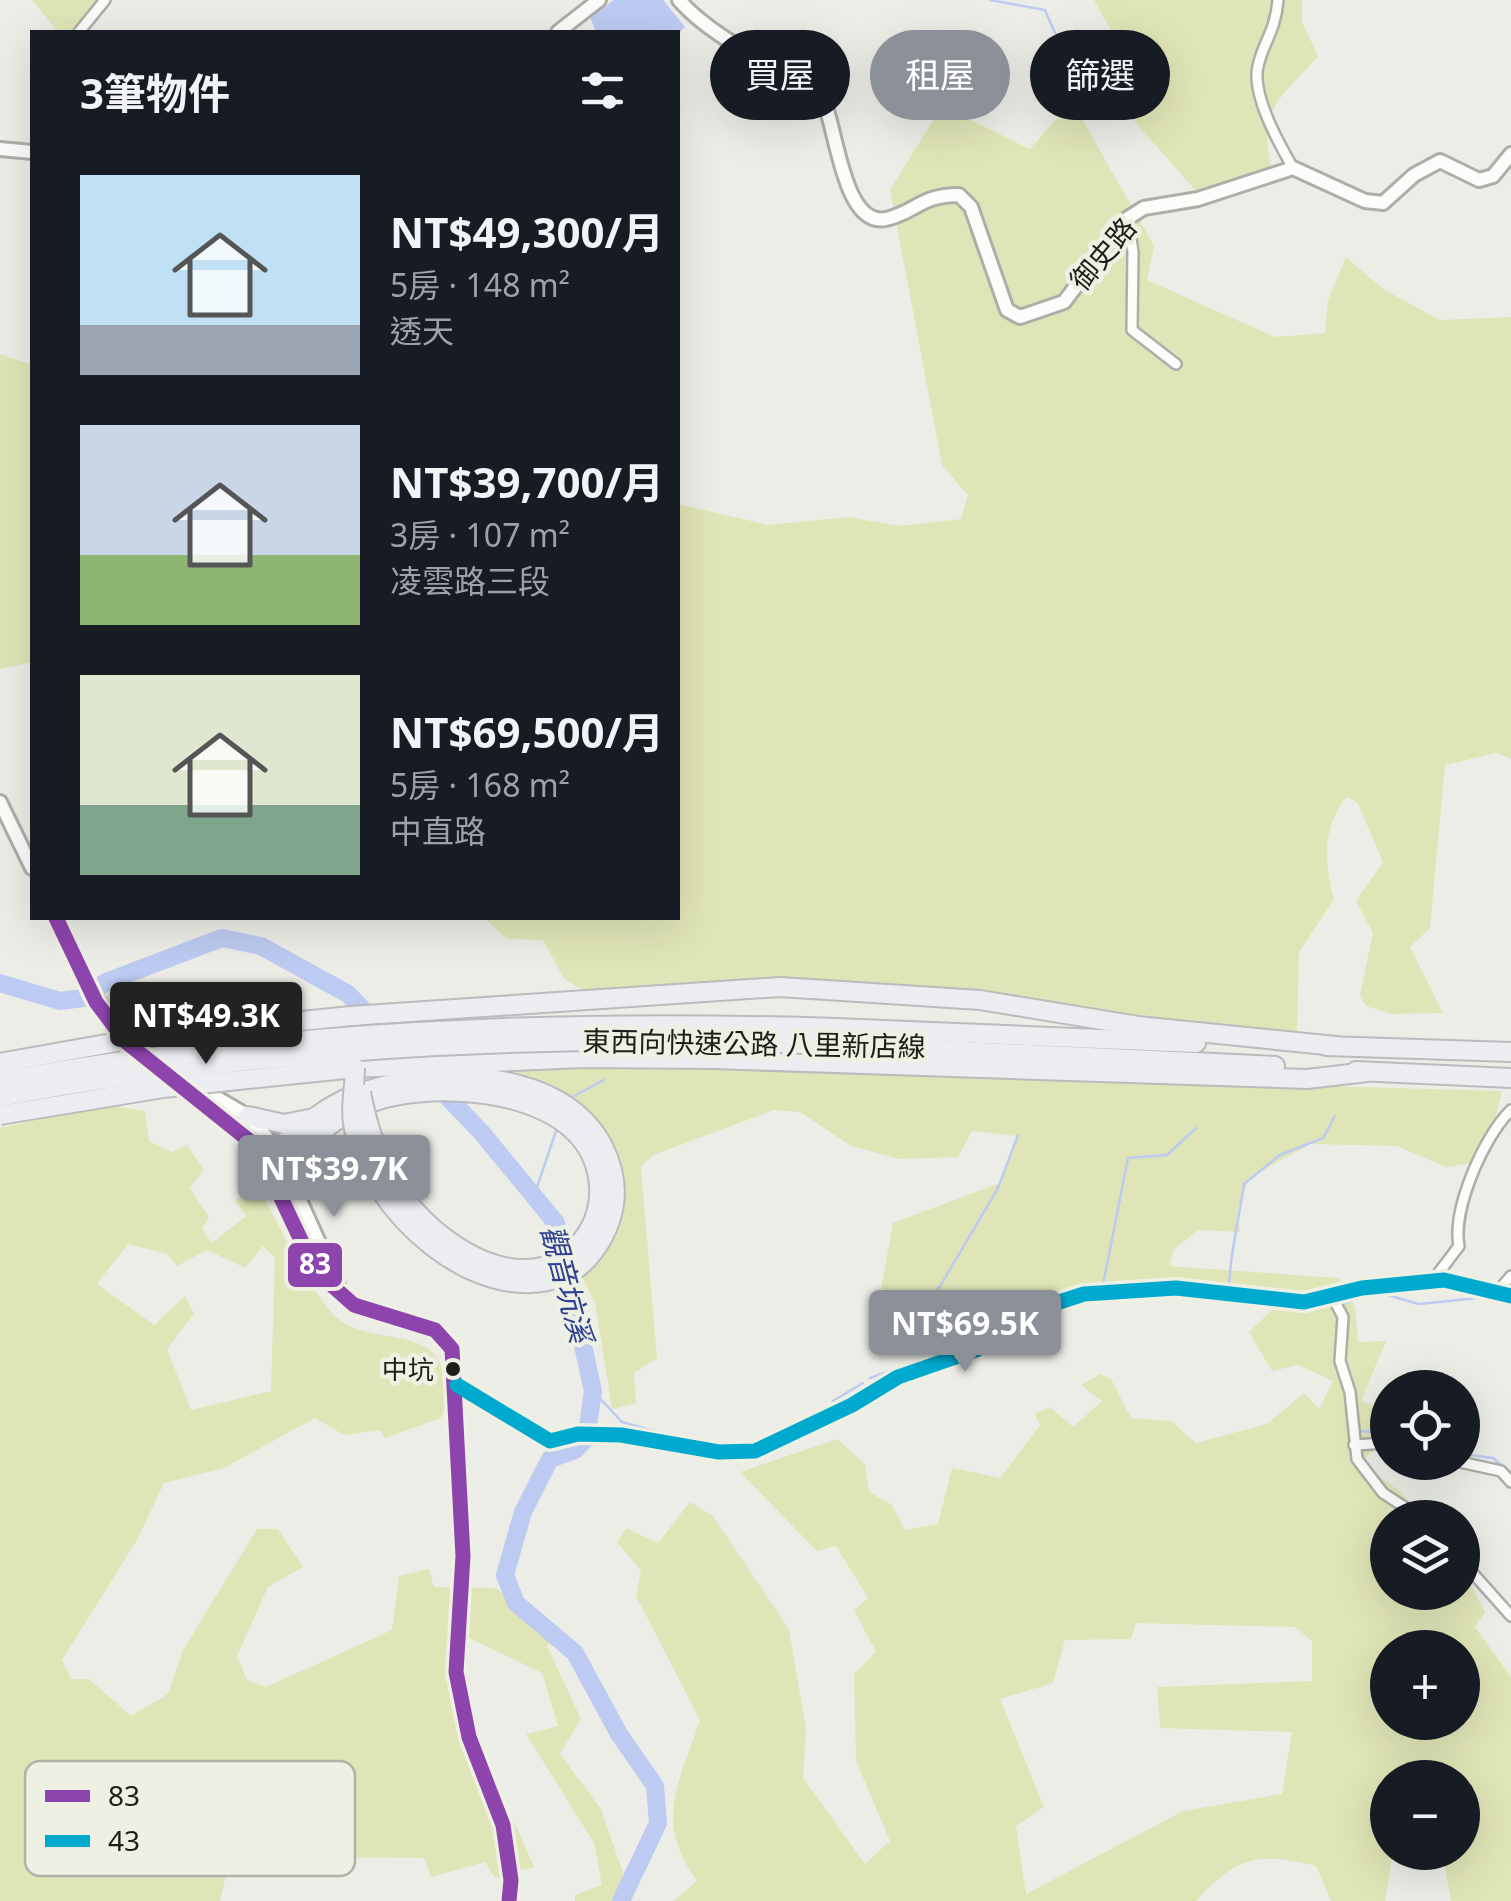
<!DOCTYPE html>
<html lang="zh-TW">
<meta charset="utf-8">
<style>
body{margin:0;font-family:"Noto Sans","Noto Sans TC",sans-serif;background:#20242c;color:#f1f3f6;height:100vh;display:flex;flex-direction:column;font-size:38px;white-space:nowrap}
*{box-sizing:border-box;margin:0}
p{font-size:32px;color:#9ea1a6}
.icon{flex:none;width:55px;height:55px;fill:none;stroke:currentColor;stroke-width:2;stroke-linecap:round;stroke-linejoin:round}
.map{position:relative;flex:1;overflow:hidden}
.panel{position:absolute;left:30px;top:30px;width:650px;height:890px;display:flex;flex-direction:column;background:#171b24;border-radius:0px;box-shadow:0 10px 40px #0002}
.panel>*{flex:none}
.guide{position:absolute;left:710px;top:30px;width:650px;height:90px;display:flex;gap:20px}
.tools{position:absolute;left:1370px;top:1370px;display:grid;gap:20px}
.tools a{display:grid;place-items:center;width:110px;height:110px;border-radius:50%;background:#171b24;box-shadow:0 10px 40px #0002;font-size:50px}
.price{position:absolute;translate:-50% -85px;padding:0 22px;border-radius:10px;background:#8c9099;color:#fff;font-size:32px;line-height:65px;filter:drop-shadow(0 2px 5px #0008)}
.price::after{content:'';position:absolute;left:50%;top:60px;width:30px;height:22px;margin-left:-15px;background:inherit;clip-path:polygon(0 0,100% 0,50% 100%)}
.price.current{background:#222;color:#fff}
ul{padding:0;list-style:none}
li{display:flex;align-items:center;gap:30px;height:250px;padding:0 50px}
li span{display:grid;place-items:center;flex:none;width:280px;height:200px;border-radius:0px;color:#555}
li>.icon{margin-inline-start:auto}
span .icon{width:120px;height:120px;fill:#fffc;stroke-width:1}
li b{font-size:42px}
h2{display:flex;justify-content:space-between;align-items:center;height:120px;padding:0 50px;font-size:42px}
.tag{padding:0 35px;border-radius:45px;background:#171b24;box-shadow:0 10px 40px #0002;font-size:35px;line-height:90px}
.tag.current{background:#8c9099;color:#fff}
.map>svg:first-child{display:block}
</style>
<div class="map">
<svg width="1511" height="1901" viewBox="0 0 1511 1901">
<rect width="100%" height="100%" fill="#edede7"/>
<g fill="#e0e5b7" fill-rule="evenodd">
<path d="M 32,0 L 105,0 L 72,32 L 58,32 Z"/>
<path d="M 1094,0 L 1302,0 L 1302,22 L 1318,56 C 1281,99 1258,107 1271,166 L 1250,181 L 1197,192 L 1120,105 C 1127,56 1118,43 1094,0 Z"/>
<path d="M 1072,101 L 1154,246 L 1147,280 L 1275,337 L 1325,333 L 1328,300 L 1346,257 L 1383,289 L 1440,320 L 1511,317 L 1511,759 L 1496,753 L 1445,765 L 1430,928 L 1410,947 L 1443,1013 L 1392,1014 L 1366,1006 L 1360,995 L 1373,933 L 1356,901 L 1383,862 L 1357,802 L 1346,797 C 1322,829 1324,862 1334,899 L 1299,952 L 1297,1035 L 796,980 L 587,992 L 564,979 L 543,940 L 507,939 L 484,918 L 678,918 L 678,504 L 768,525 L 848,517 L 900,526 L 961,519 L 968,495 L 942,465 L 890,190 L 942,106 L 1030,149 Z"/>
<path d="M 0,354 L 32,365 L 32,662 L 0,669 Z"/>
<path d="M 490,1061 C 827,1066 1164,1083 1502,1091 L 1490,1139 L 1471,1163 L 1446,1167 L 1397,1146 L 1311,1144 L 1250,1177 L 1238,1208 L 1240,1232 L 1198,1230 L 1174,1249 L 1169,1266 L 1338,1278 L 1355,1307 L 1358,1342 L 1386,1341 L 1361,1401 L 1384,1409 L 1387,1434 L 1361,1464 L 1400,1491 L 1423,1517 L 1388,1518 L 1388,1592 L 1462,1592 L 1463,1570 L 1485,1612 L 1475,1627 L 1511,1677 L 1511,1901 L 1451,1901 L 1442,1853 L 1462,1852 L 1462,1778 L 1388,1778 L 1388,1852 L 1393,1853 L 1385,1901 L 1331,1901 L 1316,1866 C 1256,1852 1238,1856 1196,1901 L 673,1901 L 697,1881 C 653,1820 679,1784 700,1720 L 636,1596 L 641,1571 L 617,1542 L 626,1528 L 658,1543 L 690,1502 L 713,1516 L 789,1629 L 806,1729 L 803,1778 L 865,1864 L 890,1841 L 856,1761 L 854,1674 L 876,1652 L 854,1610 L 868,1598 L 836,1546 L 817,1551 L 740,1472 L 837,1439 L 865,1464 L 869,1492 L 892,1505 L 905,1530 L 938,1524 L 952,1468 L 1000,1478 L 1040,1425 L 1035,1414 L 1050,1407 L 1073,1427 L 1102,1401 L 1081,1385 L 1100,1374 L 1111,1379 L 1131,1418 L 1171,1421 L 1196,1443 L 1267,1424 L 1304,1393 L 1319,1409 L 1333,1381 L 1299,1365 L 1272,1371 L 1249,1332 L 1275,1307 L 1189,1293 L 1097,1295 L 1044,1311 L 994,1345 L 933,1362 L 918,1316 L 881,1289 L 893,1223 L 1000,1183 L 1016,1136 L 972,1131 L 958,1157 L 899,1159 L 851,1146 L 800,1112 L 774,1110 L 653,1155 L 641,1167 L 657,1358 L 634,1373 L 636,1403 L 612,1409 L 595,1303 L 580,1273 C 610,1247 626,1230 624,1189 C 621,1108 555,1095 490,1071 ZM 1136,1623 L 1295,1627 L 1312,1641 L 1312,1681 L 1157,1687 L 1160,1728 L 1292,1732 L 1282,1794 L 1183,1811 L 1026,1894 L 1016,1826 L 1044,1807 L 1000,1699 L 1053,1683 L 1065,1640 L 1131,1639 ZM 1388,1648 L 1462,1648 L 1462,1722 L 1388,1722 Z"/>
<path d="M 107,1105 L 145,1111 L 149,1141 L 171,1152 L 187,1145 L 204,1170 L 190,1188 L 209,1217 L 202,1229 L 212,1243 L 246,1216 L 235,1201 L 256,1185 C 278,1221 305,1282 331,1312 C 365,1351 439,1319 444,1381 C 446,1395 447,1404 441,1418 L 385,1438 L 380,1430 L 344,1435 L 315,1418 L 224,1468 L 164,1483 L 137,1540 L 62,1660 L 71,1679 L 89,1679 L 131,1716 L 168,1694 L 183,1650 L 257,1529 L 278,1529 L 303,1567 L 268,1587 L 237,1656 L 247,1680 L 266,1687 L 392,1630 L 399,1576 L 429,1569 L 434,1587 L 496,1588 L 556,1637 L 547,1646 L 581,1719 L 560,1754 L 601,1809 L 626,1881 L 618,1901 L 575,1901 L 575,1895 L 602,1885 L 594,1843 L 526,1734 L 558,1726 L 542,1673 L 465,1636 L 447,1650 L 452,1682 L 534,1867 L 495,1878 L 485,1862 L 431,1877 L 424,1858 L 280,1857 L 284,1845 L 353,1811 L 345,1793 L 211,1831 L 229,1863 L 220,1901 L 0,1901 L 0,1128 ZM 128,1244 L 167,1254 L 177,1266 L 207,1250 L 245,1268 L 263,1246 L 275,1258 L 271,1391 L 191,1410 L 167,1349 L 194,1314 L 185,1296 L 154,1325 L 97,1284 Z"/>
</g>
<path fill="#bdcaf1" d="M 614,0 L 663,0 L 685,27 L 678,34 L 596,32 L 590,17 Z"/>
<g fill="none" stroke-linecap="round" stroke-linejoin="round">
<g stroke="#bdcaf1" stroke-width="2.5">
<path d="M 990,0 L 1045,10 L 1055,33"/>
<path d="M 570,1098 L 604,1080"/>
<path d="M 534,1196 L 557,1128"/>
<path d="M 1103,1285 L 1128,1158 L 1167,1155 L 1196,1128"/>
<path d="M 1229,1287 C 1230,1252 1239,1220 1244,1184 L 1280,1155 L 1323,1138 L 1335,1116"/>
<path d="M 1086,1288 L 1162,1282"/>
<path d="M 1279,1293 L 1316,1293"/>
<path d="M 1488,1300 L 1511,1306"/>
<path d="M 1345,1303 L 1376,1292 L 1419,1304 L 1478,1298"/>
<path d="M 937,1353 L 925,1316 L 929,1305 L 998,1188 L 1018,1135"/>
<path d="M 870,1378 L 975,1341 L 1036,1301 L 1078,1289"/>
<path d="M 593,1391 L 622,1422 L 682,1439"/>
<path d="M 833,1401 L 863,1383"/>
<path d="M 796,1425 L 820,1410"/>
<path d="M 1359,1431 L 1388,1433"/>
<path d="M 700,1443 L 727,1446"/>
<path d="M 745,1445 L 761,1441"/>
<path d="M 1462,1454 L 1493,1458 L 1511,1473"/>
</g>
<g stroke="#bdcaf1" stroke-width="18">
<path d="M 0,983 L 60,1001 L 83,998 L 106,982 L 222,938 L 261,946 L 348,994 L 395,1043"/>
<path d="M 434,1083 L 482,1133 L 556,1223 L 593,1391 L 588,1427"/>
<path d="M 586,1439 L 575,1450 L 550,1459 L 523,1512 L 505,1575 L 516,1603 L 575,1653 L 619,1734 L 655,1786 L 658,1823 L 621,1901"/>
</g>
<defs>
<g id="street">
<path d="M 1278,0 C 1275,33 1264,40 1258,66 C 1251,95 1280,145 1293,168"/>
<path d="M 79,32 L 105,0"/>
<path d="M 1128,219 L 1133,252 L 1132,330 L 1176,364"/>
<path d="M 1429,1279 L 1434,1279 L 1459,1246 C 1452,1209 1484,1136 1511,1110"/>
<path d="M 1498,1291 L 1511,1276"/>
<path d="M 1333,1298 L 1343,1317 L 1340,1361 L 1350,1392 L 1357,1459 L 1383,1493 L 1421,1518"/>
<path d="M 1354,1445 L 1388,1443"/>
<path d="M 1460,1462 L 1501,1471 L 1511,1482"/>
<path d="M 1462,1561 L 1511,1616"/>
</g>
<g id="secondary">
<path d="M 679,0 C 714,40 777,66 822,97 C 836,122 842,228 886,219 C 916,212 921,195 959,195 L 971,207 L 1007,310 L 1020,317 L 1064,302 L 1128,218 L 1144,208 L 1198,199 L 1293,168 L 1365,201 L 1383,203 L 1414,175 L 1440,161 L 1479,180 L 1493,176 L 1511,154"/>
<path d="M 558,32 L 599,0"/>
<path d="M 0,149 L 32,152"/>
<path d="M 0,802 L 32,868"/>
<path d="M 56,918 C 83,974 100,1016 147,1060"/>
<path d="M 195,1085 L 248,1116 L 277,1149 L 338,1285"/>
<path d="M 177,1086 L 237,1127 L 257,1147 L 308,1255 L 328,1282 L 354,1305 L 435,1330 L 452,1349 L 463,1556 L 456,1672 L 469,1737 L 503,1825 L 511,1880 L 509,1901"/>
<path d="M 457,1385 L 550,1441 L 578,1434 L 621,1435 L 719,1452 L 755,1451 L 852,1405 L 898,1377 L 976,1350 L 1050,1305 L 1084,1294 L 1176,1288 L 1304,1302 L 1362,1288 L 1444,1280 L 1511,1296"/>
</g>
<g id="highway">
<path d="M 836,1028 L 1196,1043"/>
<path d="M 836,1045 L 1275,1066"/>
<path d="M 1326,1046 L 1511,1052"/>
<path d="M 1336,1046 L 1138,1026 L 980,1000 L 780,987 L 351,1016 L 355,1068 L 583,1058 L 714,1059 L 1307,1079 L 1367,1072"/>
<path d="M 1356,1071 L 1511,1078"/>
<path d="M 248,1116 L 284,1124 L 309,1119"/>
<path d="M 265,1158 C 294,1136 316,1111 352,1096 C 426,1066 560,1064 603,1146 C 615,1170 619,1195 610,1221 C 603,1241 588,1264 568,1274"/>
<path d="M 273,1174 C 318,1138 337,1106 400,1095 C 468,1083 593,1097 599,1186 C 601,1215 587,1241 564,1258"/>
</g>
</defs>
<use href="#street" stroke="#aeaea9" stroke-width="14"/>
<use href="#secondary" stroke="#aeaea9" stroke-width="18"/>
<use href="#highway" stroke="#b9bbbd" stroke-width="22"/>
<use href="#street" stroke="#fcfcfb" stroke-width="9"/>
<use href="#secondary" stroke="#fcfcfb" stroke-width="12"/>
<use href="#highway" stroke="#ebedf1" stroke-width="18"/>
<defs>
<g id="highway-bridge">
<path d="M 0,1063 L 151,1036 L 351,1016"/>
<path d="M 355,1068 C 355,1085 350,1106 353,1123 C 365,1209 480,1315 568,1274"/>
<path d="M 0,1081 C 276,1030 556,1019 836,1028"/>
<path d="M 361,1093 C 367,1123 376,1154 392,1180 C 423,1232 503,1295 564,1258"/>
<path d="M 0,1097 C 275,1045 556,1033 836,1045"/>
<path d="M 0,1115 L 163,1088 L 355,1068"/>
</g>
</defs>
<use href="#highway-bridge" stroke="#b9bbbd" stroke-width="22" stroke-linecap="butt"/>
<use href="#highway-bridge" stroke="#ebedf1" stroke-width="18"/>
<defs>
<path id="bus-1" d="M 56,918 L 96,1002 L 126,1042 L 257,1147 L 308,1255 L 328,1282 L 354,1305 L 435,1330 L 452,1349 L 463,1556 L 456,1672 L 469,1737 L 503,1825 L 511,1880 L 509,1901"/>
<path id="bus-2" d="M 457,1385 L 550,1441 L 578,1434 L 621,1435 L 719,1452 L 755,1451 L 852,1405 L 898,1377 L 976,1350 L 1050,1305 L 1084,1294 L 1176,1288 L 1304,1302 L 1362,1288 L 1444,1280 L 1511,1296"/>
</defs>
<use href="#bus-1" stroke="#eff0e4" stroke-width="22"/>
<use href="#bus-2" stroke="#eff0e4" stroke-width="22"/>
<use href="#bus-1" stroke="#8e44ad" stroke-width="15"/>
<use href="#bus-2" stroke="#00a9ce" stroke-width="15"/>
</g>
<circle fill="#1d1d19" stroke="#eff0e4" stroke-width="4" cx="453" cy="1369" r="9"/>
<g text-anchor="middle" stroke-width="9" stroke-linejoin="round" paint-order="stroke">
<g font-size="26" fill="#1d1d19" stroke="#eff0e4" text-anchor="end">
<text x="434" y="1379">中坑</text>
</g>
<g font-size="28" fill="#1d1d19" stroke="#eff0e4">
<text transform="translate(1103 254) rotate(-50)" y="10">御史路</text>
<text transform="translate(754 1044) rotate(1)" y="10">東西向快速公路 八里新店線</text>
</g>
<g font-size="30" font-style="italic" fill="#2e4092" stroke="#eff0e4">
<text transform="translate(566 1284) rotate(75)" y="10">觀音坑溪</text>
</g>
</g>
<rect x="25" y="1761" width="330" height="115" rx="15" fill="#eff0e4" stroke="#b0b1a7" stroke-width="2.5"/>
<rect x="45" y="1790" width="45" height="12" fill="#8e44ad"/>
<rect x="45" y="1835" width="45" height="12" fill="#00a9ce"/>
<g font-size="28" fill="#1d1d19">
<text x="108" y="1806">83</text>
<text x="108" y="1851">43</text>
</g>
<rect stroke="#eff0e4" stroke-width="4" x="286" y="1241" width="58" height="48" rx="10" fill="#8e44ad"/>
<g font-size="28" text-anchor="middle" font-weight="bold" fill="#fff">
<text x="315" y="1274">83</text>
</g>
</svg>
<div class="tools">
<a><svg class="icon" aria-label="locate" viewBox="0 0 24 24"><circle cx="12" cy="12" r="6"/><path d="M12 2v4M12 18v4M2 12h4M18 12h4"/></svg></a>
<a><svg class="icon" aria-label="layers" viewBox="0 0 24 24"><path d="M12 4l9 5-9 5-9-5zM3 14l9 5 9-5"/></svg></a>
<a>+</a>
<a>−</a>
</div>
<b class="price current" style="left:206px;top:1067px">NT$49.3K</b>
<b class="price" style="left:334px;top:1220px">NT$39.7K</b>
<b class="price" style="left:965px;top:1375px">NT$69.5K</b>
<div class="guide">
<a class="tag">買屋</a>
<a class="tag current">租屋</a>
<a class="tag">篩選</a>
</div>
<section class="panel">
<h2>3筆物件<svg class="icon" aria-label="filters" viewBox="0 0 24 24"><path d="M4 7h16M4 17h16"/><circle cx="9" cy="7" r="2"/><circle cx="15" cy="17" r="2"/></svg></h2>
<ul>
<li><span style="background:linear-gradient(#bfe0f5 75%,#9aa5b1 0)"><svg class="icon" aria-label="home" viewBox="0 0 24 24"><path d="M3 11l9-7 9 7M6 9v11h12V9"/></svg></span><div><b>NT$49,300/月</b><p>5房 · 148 m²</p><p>透天</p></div></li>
<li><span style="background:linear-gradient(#c9d6e8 65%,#8fb573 0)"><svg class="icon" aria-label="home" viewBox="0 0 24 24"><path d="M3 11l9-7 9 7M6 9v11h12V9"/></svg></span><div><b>NT$39,700/月</b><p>3房 · 107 m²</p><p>凌雲路三段</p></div></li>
<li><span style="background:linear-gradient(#dfe7d0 65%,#7fa58c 0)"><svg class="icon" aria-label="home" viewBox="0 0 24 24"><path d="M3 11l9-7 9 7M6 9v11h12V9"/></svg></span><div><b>NT$69,500/月</b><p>5房 · 168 m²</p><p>中直路</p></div></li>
</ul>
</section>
</div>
